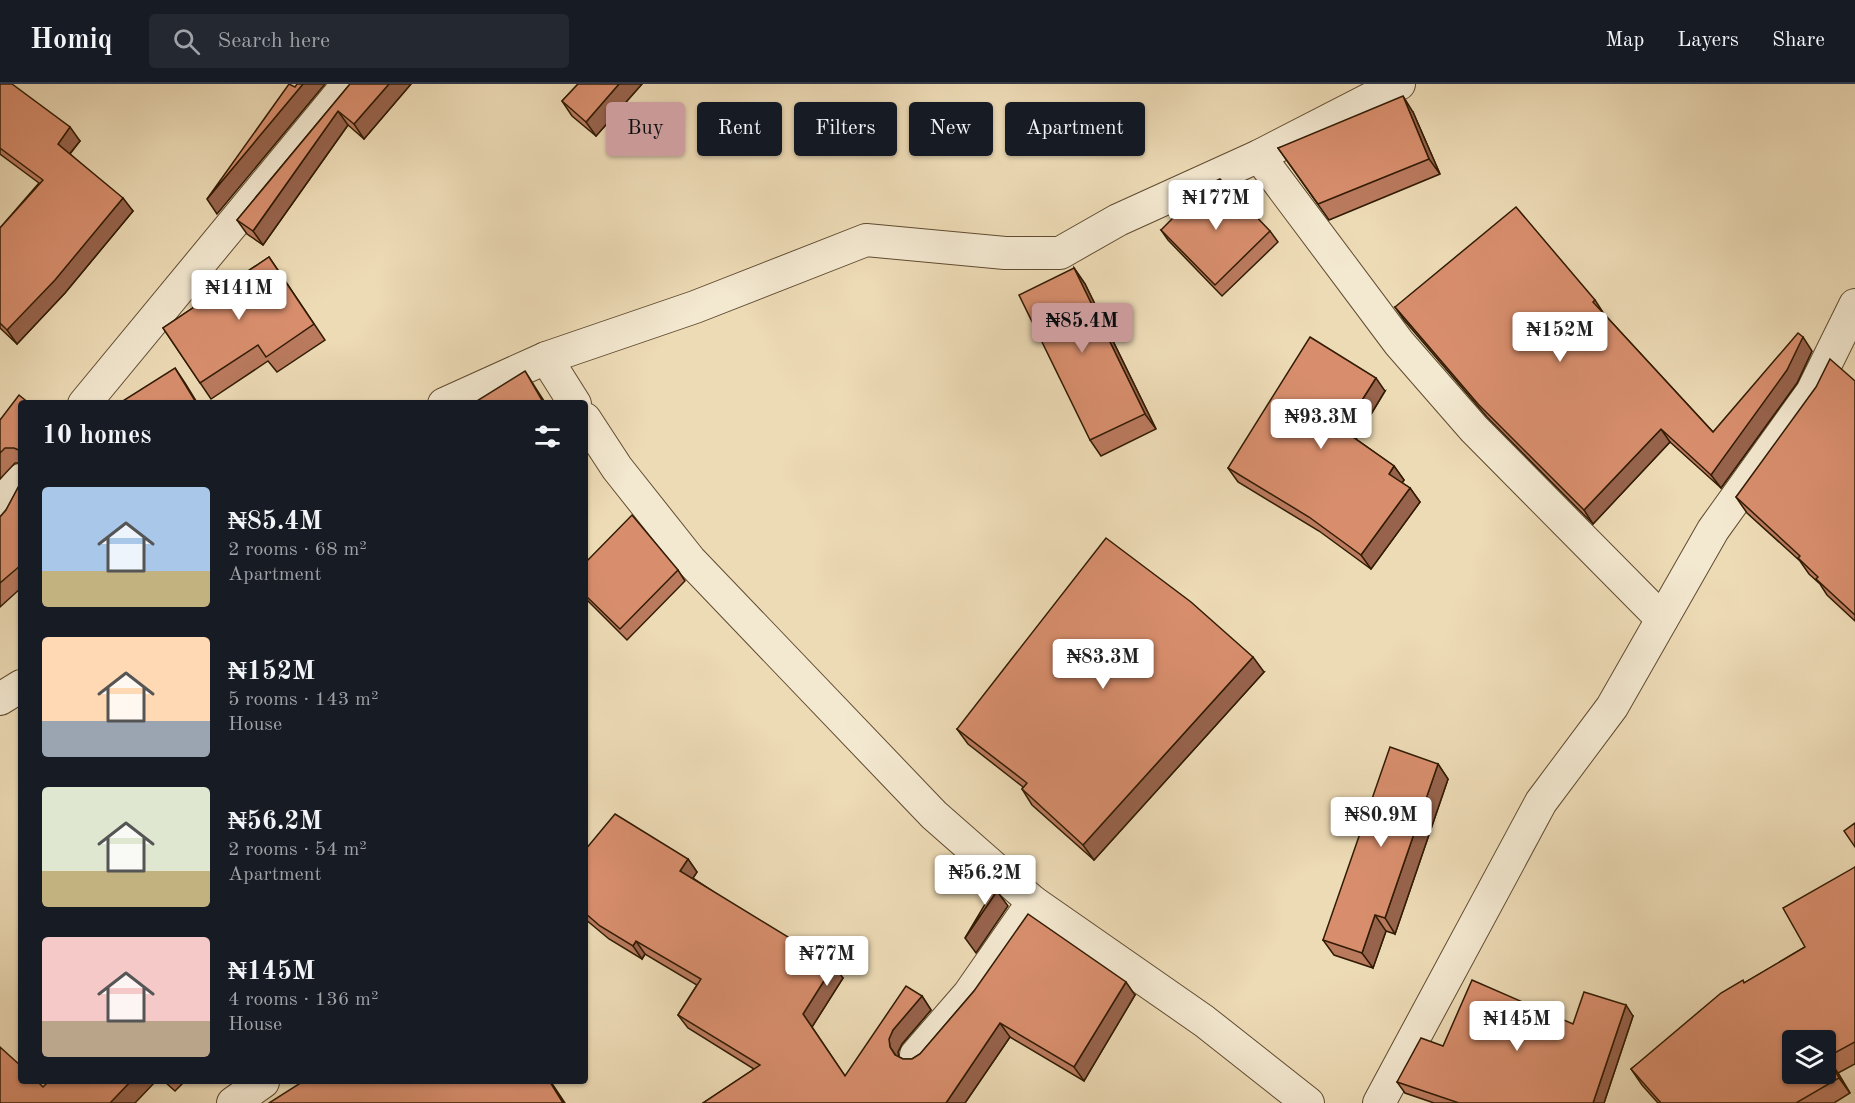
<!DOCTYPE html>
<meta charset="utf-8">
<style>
body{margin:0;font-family:"Old Standard TT",serif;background:#242831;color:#f1f3f6;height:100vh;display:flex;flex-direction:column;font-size:22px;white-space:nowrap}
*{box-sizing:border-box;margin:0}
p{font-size:20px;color:#9ea1a6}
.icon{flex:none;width:33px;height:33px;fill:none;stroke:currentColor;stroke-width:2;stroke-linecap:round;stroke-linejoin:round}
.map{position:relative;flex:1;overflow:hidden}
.sheet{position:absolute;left:18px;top:316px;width:570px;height:684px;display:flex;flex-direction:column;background:#171b24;border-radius:6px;box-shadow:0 2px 4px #0004}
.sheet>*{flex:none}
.top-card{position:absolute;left:606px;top:18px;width:570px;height:54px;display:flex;gap:12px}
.tools{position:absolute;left:1782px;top:946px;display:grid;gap:12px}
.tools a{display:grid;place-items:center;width:54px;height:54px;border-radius:6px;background:#171b24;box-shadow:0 2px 4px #0004;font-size:30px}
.price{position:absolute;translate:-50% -51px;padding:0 14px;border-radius:6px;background:#fff;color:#222;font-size:20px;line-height:39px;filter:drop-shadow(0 2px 3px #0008)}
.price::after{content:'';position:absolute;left:50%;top:36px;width:18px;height:14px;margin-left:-9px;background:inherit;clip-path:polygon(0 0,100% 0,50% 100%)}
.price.on{background:#c59692;color:#111}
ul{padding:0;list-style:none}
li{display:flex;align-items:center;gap:18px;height:150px;padding:0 24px}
li span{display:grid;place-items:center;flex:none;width:168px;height:120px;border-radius:6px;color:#555}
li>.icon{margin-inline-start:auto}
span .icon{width:72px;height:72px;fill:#fffc;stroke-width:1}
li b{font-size:26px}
h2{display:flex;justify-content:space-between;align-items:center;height:72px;padding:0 24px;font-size:26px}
.tag{padding:0 21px;border-radius:6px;background:#171b24;box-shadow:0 2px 4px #0004;font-size:21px;line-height:54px}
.tag.on{background:#c59692;color:#111}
header{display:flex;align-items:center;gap:36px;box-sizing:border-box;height:84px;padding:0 30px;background:#171b24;border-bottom:2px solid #363941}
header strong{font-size:28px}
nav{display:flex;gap:33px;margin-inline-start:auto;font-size:21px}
.search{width:420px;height:54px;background:#242831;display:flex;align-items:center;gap:15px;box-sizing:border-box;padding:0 21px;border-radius:6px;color:#9ea1a6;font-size:22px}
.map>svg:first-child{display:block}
</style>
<header>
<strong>Homiq</strong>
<div class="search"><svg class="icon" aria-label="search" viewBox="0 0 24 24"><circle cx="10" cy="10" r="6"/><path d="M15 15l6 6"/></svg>Search here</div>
<nav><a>Map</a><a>Layers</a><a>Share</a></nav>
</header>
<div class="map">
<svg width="1855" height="1019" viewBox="0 0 1855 1019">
<rect width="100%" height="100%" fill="#eddbb6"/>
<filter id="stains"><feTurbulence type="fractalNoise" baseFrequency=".00333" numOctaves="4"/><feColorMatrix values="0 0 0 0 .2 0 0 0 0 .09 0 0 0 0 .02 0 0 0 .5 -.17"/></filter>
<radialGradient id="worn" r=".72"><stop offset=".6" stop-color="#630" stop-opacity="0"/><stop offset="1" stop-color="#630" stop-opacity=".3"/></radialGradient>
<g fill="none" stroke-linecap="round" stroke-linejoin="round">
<defs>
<g id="street">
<path d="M 1259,72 L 1399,259 L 1474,345 L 1662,535"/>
<path d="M 546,274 L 575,320"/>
<path d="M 84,320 L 348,0"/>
<path d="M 444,320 L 546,274 L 695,223 L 866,156 L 1005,169 L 1060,169 L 1118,136 L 1259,72 L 1399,0"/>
<path d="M 585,335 L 617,384 L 690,476 L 934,731 L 1033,818 L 1204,937 L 1308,1019"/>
<path d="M 0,433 L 11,408 L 21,396"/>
<path d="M 0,615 L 21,602"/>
<path d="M 916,971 L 969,910 L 1033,818"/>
<path d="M 233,1019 L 263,998"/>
<path d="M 1379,1019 L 1541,718 L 1612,623 L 1713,446 L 1812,308 L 1855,221"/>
</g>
</defs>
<use href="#street" stroke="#604b30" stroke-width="34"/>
<use href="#street" stroke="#f3e8d0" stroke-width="32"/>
</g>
<g fill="#ba7a5e" stroke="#311b03" stroke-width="1.5">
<path d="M 0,0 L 80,57 L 70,70 L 133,127 L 65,209 L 17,260 L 0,244 L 0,144 L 39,99 L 0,70 Z"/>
<path d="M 350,0 L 411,0 L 364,55 L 348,41 L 263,161 L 247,150 L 237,136 Z"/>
<path d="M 578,0 L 642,0 L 596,52 L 572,32 L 562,17 Z"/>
<path d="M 1413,28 L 1440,90 L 1329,136 L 1278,64 Z"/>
<path d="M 1161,146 L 1270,147 L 1278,158 L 1222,212 L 1168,156 Z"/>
<path d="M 269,173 L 325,256 L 277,288 L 268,277 L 211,315 L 163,244 Z"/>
<path d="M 1074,184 L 1085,200 L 1156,345 L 1101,372 L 1090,356 Z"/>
<path d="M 1595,216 L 1604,230 L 1713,348 L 1812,267 L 1797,299 L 1721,404 L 1670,358 L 1593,440 L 1487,333 L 1404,236 L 1395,223 Z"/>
<path d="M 1855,297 L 1855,537 L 1827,511 L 1820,500 L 1809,490 L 1800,477 L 1747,429 L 1736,413 Z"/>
<path d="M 1385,307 L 1356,355 L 1394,382 L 1404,396 L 1402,399 L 1410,404 L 1420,418 L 1371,485 L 1319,447 L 1238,398 L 1228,384 Z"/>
<path d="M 21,320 L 21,379 L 15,379 L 0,395 L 0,336 Z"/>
<path d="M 21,398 L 21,504 L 0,523 L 0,433 L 6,426 Z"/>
<path d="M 585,479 L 678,486 L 685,497 L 627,556 L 585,514 Z"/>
<path d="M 1264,588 L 1094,776 L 1032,721 L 1022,705 L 1023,703 L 968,660 L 957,645 Z"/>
<path d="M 1438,680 L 1448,695 L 1395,850 L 1386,847 L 1373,884 L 1334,871 L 1323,856 Z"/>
<path d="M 585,766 L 688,775 L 697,788 L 693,794 L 843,894 L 812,943 L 845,992 L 922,912 L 931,926 L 902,960 L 898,968 L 899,973 L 903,975 L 912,975 L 920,970 L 974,907 L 1135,911 L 1084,997 L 1010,953 L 965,1019 L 703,1019 L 754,985 L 688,944 L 678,931 L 697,901 L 645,870 L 642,875 L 609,855 L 585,835 Z"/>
<path d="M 1855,783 L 1855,980 L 1838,989 L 1850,1009 L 1834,1019 L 1658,1019 L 1642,1001 L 1631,985 L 1744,899 L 1805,863 Z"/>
<path d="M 1633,932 L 1604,1019 L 1434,1019 L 1405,1009 L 1397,998 L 1443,962 L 1573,940 Z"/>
<path d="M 165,998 L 184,998 L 175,1007 Z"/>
</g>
<g fill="#97634c" stroke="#311b03" stroke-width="1.5">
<path d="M 303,0 L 325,0 L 217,130 L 207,115 Z"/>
<path d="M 389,0 L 411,0 L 364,55 L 354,40 Z"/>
<path d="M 619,0 L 642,0 L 596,52 L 586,38 Z"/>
<path d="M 1403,12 L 1413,28 L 1440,90 L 1429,75 Z"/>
<path d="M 338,27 L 348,41 L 263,161 L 253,147 Z"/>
<path d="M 70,43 L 80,57 L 67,73 L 58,60 Z"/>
<path d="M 123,114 L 133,127 L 65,209 L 17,260 L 7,246 Z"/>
<path d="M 1074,184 L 1085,200 L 1156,345 L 1145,330 Z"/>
<path d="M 1803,253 L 1812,267 L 1797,299 L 1721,404 L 1711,391 Z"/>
<path d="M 175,284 L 185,299 L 198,320 L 197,320 Z"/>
<path d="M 525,287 L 535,303 L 546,320 L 544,320 Z"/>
<path d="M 1376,294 L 1385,307 L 1353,360 L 1343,346 Z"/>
<path d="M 1661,345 L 1670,358 L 1593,440 L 1584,426 Z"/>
<path d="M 1394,382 L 1404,396 L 1399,403 L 1389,390 Z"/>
<path d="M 1410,404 L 1420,418 L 1371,485 L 1361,471 Z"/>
<path d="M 1253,573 L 1264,588 L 1094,776 L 1083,761 Z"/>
<path d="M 1438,680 L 1448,695 L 1395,850 L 1385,834 Z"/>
<path d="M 688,775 L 697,788 L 689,800 L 680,787 Z"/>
<path d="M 997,807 L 1008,822 L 976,869 L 965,854 Z"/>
<path d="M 1375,831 L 1386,847 L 1373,884 L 1362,869 Z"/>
<path d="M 636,857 L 645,870 L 642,875 L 633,862 Z"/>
<path d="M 834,881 L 843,894 L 812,943 L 803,930 Z"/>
<path d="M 1126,898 L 1135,911 L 1084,997 L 1074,983 Z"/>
<path d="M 922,912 L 931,926 L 902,960 L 898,968 L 899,976 L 890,963 L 889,955 L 893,946 Z"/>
<path d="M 1626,921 L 1633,932 L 1604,1019 L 1593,1019 Z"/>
<path d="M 1000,939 L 1010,953 L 965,1019 L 946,1019 Z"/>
<path d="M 1827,973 L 1838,989 L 1850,1009 L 1839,994 Z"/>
<path d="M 130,998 L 155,998 L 135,1019 L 110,1019 Z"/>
<path d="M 550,998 L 551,998 L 565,1019 L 563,1019 Z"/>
</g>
<g fill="#d88e6d" stroke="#311b03" stroke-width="1.5" fill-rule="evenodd">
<path d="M 0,0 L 12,0 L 70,43 L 58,60 L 123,114 L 55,196 L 7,246 L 0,239 L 0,144 L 43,96 L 0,64 Z"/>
<path d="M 289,0 L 295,3 L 297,0 L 303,0 L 207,115 Z"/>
<path d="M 350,0 L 389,0 L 354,40 L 338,27 L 253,147 L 237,136 Z"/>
<path d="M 578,0 L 619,0 L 586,38 L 562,17 Z"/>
<path d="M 1403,12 L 1429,75 L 1318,120 L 1278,64 Z"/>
<path d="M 1220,95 L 1270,147 L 1215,201 L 1161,146 L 1205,102 Z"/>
<path d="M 1516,123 L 1595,216 L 1593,218 L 1713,348 L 1798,249 L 1803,253 L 1787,286 L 1711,391 L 1661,345 L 1584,426 L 1478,320 L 1395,223 Z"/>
<path d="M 269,173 L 314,240 L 266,273 L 258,261 L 200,299 L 163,244 Z"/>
<path d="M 1074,184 L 1145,330 L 1090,356 L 1019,211 Z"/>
<path d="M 1310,253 L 1376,294 L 1343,346 L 1394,382 L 1389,390 L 1410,404 L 1361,471 L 1309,433 L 1228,384 Z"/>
<path d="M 1830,275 L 1855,297 L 1855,531 L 1816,495 L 1818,493 L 1798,474 L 1800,472 L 1736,413 L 1816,303 Z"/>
<path d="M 175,284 L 197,320 L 118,320 Z"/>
<path d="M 525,287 L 544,320 L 472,320 Z"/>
<path d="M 19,311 L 30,320 L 21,320 L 21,367 L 14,364 L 5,364 L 0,369 L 0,336 Z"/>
<path d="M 21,398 L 21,481 L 0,499 L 0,433 L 6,426 Z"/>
<path d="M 632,431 L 678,486 L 620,545 L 585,511 L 585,479 Z"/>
<path d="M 1106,454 L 1191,518 L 1253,573 L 1083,761 L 1022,705 L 1027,699 L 957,645 Z"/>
<path d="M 1390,663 L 1438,680 L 1385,834 L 1375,831 L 1362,869 L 1323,856 Z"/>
<path d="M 615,730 L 688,775 L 680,787 L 834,881 L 803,930 L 845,992 L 906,902 L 922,912 L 893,946 L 889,955 L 890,963 L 895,971 L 903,975 L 912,975 L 920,970 L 974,907 L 1028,830 L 1126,898 L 1074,983 L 1000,939 L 946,1019 L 703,1019 L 760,981 L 678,931 L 701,895 L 636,857 L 633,862 L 600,842 L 585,829 L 585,766 Z"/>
<path d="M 1855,739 L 1855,763 L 1844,747 Z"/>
<path d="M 1855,783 L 1855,958 L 1827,973 L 1839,994 L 1796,1019 L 1661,1019 L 1631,985 L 1721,909 L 1743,896 L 1744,899 L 1805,863 L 1783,824 ZM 1792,957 L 1826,957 L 1826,990 L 1792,990 Z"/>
<path d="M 994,805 L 997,807 L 965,854 Z"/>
<path d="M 1472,896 L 1573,940 L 1584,908 L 1626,921 L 1593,1019 L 1459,1019 L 1397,998 L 1421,954 L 1443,962 Z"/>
<path d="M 0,963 L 21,982 L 21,998 L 38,998 L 43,1003 L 48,998 L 130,998 L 110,1019 L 0,1019 Z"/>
<path d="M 302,998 L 550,998 L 563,1019 L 269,1019 Z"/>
</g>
<rect width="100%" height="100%" filter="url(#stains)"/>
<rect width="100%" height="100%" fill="url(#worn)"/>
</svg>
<div class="tools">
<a><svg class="icon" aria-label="layers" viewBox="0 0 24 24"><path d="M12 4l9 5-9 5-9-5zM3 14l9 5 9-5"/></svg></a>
</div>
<b class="price" style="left:1216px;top:147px">₦177M</b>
<b class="price" style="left:239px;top:237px">₦141M</b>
<b class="price on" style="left:1082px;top:270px">₦85.4M</b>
<b class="price" style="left:1560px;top:279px">₦152M</b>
<b class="price" style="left:1321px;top:366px">₦93.3M</b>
<b class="price" style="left:1103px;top:606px">₦83.3M</b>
<b class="price" style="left:1381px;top:764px">₦80.9M</b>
<b class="price" style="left:985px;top:822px">₦56.2M</b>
<b class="price" style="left:827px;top:903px">₦77M</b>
<b class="price" style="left:1517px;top:968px">₦145M</b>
<div class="top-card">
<a class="tag on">Buy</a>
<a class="tag">Rent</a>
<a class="tag">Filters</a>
<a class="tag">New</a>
<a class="tag">Apartment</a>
</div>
<section class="sheet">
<h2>10 homes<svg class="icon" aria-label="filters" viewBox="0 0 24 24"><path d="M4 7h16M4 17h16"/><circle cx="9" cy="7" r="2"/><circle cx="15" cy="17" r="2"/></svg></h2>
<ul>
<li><span style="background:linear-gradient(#a9c7e8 70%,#c2b280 0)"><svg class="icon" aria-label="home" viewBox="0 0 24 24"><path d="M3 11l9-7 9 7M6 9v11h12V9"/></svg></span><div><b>₦85.4M</b><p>2 rooms · 68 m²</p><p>Apartment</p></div></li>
<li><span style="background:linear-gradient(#ffd9b3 70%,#9aa5b1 0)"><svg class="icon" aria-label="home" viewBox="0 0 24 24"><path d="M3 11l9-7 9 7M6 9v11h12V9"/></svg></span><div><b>₦152M</b><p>5 rooms · 143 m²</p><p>House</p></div></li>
<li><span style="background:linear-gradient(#dfe7d0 70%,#c2b280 0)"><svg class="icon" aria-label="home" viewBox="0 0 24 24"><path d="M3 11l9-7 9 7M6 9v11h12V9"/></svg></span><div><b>₦56.2M</b><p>2 rooms · 54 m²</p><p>Apartment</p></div></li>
<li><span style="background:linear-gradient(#f6c9c9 70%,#b9a48a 0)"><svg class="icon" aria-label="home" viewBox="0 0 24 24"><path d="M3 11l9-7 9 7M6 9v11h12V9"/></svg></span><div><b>₦145M</b><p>4 rooms · 136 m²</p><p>House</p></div></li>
</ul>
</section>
</div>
